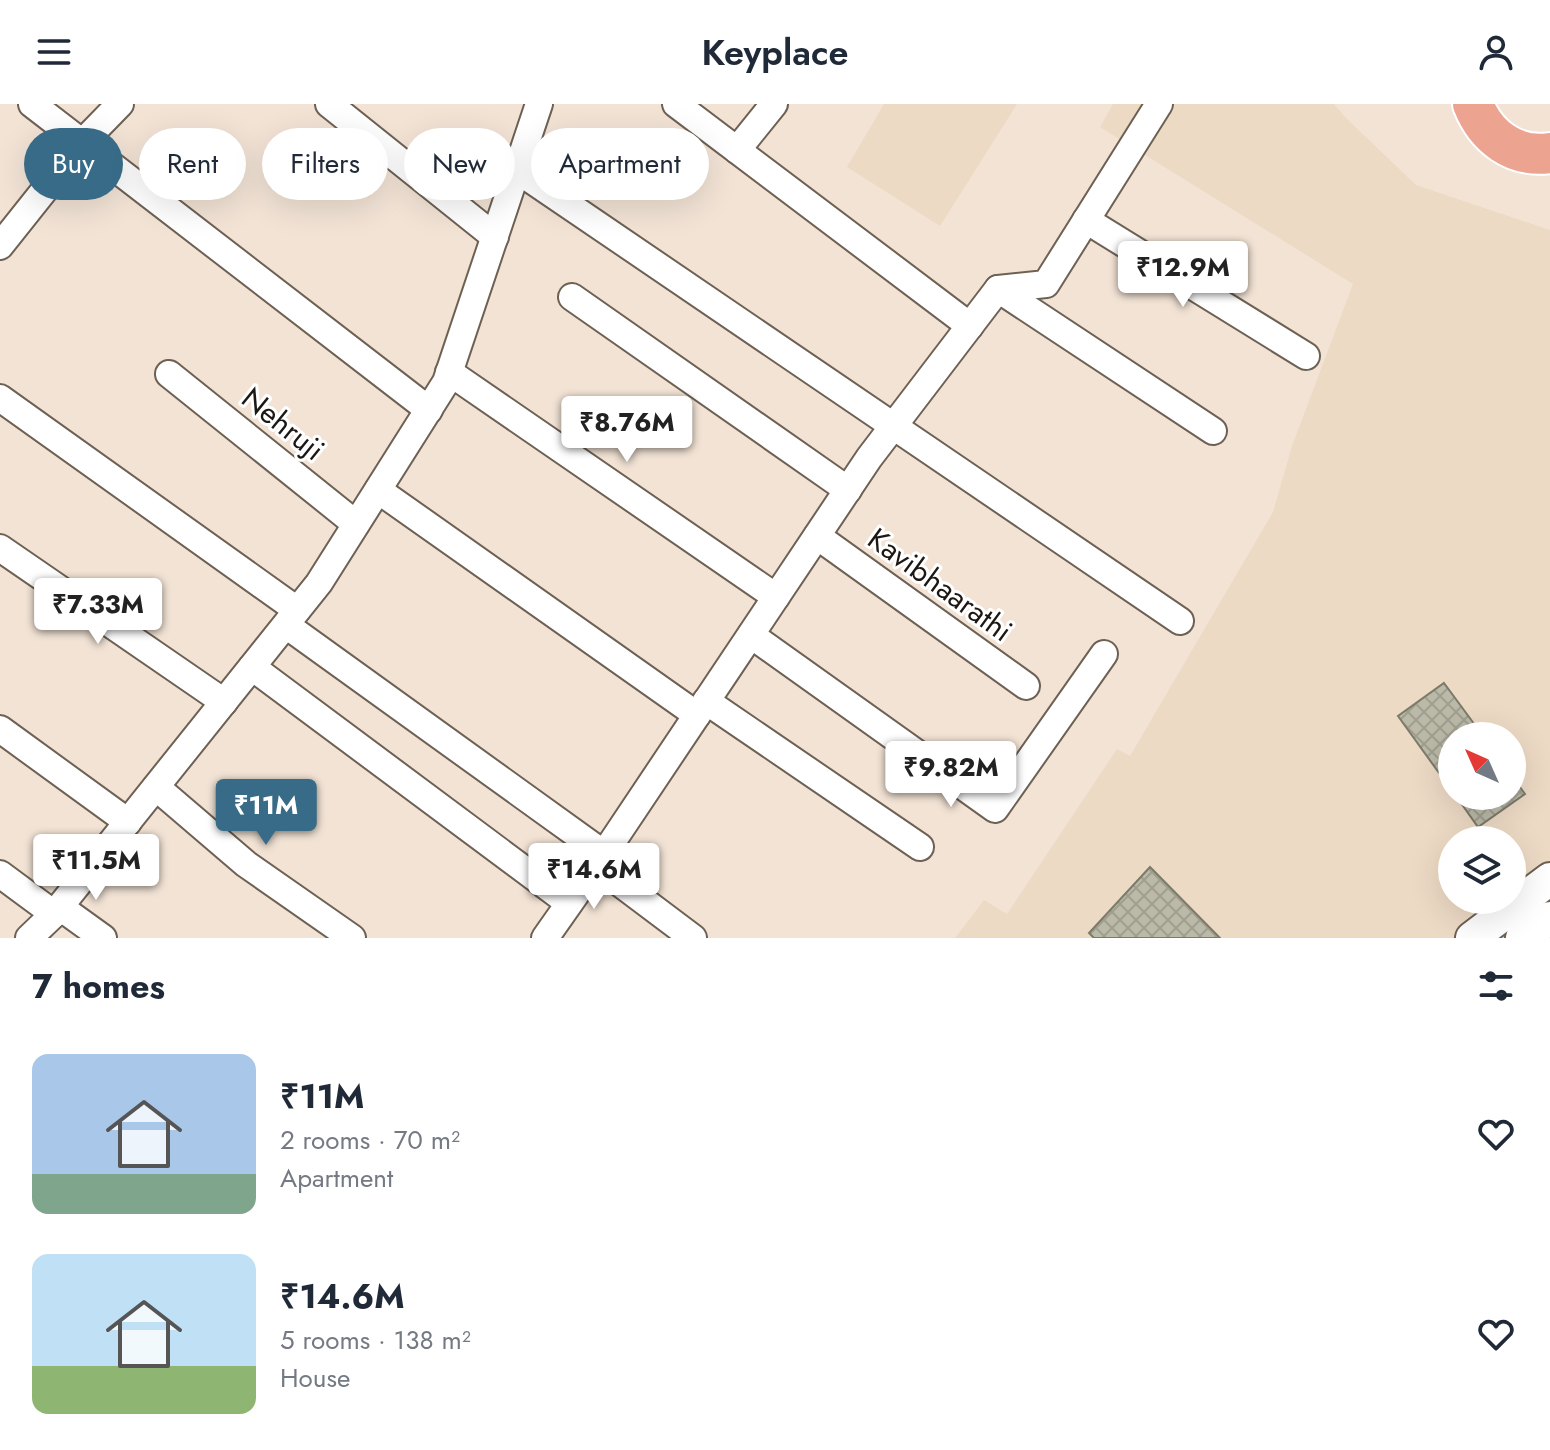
<!DOCTYPE html>
<meta charset="utf-8">
<style>
body{margin:0;font-family:Jost,sans-serif;background:#f6f6f7;color:#1f2937;height:100vh;display:flex;flex-direction:column;font-size:30px;white-space:nowrap}
*{box-sizing:border-box;margin:0}
p{font-size:26px;color:#747a83}
.icon{flex:none;width:44px;height:44px;fill:none;stroke:currentColor;stroke-width:2;stroke-linecap:round;stroke-linejoin:round}
.map{position:relative;height:834px;overflow:hidden}
.panel{display:flex;flex-direction:column;background:#fff;flex:1}
.panel>*{flex:none}
.top-card{position:absolute;left:24px;top:24px;width:800px;height:72px;display:flex;gap:16px}
.needle{width:52px;rotate:315deg}
.buttons{position:absolute;left:1438px;top:618px;display:grid;gap:16px}
.buttons a{display:grid;place-items:center;width:88px;height:88px;border-radius:50%;background:#fff;box-shadow:0 8px 32px #0002;font-size:40px}
.price{position:absolute;translate:-50% -68px;padding:0 18px;border-radius:8px;background:#fff;color:#222;font-size:26px;line-height:52px;filter:drop-shadow(0 2px 4px #0008)}
.price::after{content:'';position:absolute;left:50%;top:48px;width:24px;height:18px;margin-left:-12px;background:inherit;clip-path:polygon(0 0,100% 0,50% 100%)}
.price.active{background:#376b87;color:#fff}
ul{padding:0;list-style:none}
li{display:flex;align-items:center;gap:24px;height:200px;padding:0 32px}
li span{display:grid;place-items:center;flex:none;width:224px;height:160px;border-radius:16px;color:#555}
li>.icon{margin-inline-start:auto}
span .icon{width:96px;height:96px;fill:#fffc;stroke-width:1}
li b{font-size:34px}
h2{display:flex;justify-content:space-between;align-items:center;height:96px;padding:0 32px;font-size:34px}
.pill{padding:0 28px;border-radius:36px;background:#fff;box-shadow:0 8px 32px #0002;font-size:28px;line-height:72px}
.pill.active{background:#376b87;color:#fff}
header{display:flex;justify-content:space-between;align-items:center;height:104px;padding:0 32px;background:#fff;font-size:36px;font-weight:600}
.map>svg:first-child{display:block}
</style>
<header><svg class="icon" aria-label="menu" viewBox="0 0 24 24"><path d="M4 6h16M4 12h16M4 18h16"/></svg>Keyplace<svg class="icon" aria-label="person" viewBox="0 0 24 24"><circle cx="12" cy="8" r="4"/><path d="M4 21q1-7 8-7t8 7"/></svg></header>
<div class="map">
<svg width="1550" height="834" viewBox="0 0 1550 834">
<defs>
<pattern id="building-cross-hatch" width="8" height="8" patternUnits="userSpaceOnUse" patternTransform="scale(2)"><rect width="8" height="8" fill="#bbb9a7"/><path d="M0 0l8 8M0 8l8-8" fill="none" stroke="#a09e8f"/></pattern>
</defs>
<rect width="100%" height="100%" fill="#f2e3d5"/>
<g fill="#eddac5" fill-rule="evenodd">
<path d="M 884,0 L 1017,0 L 940,122 L 847,63 Z"/>
<path d="M 1113,0 L 1334,0 L 1346,14 L 1416,81 L 1550,126 L 1550,834 L 955,834 L 984,796 L 1007,810 L 1117,645 L 1130,652 L 1273,408 L 1292,342 L 1353,180 L 1100,23 ZM 1452,632 L 1512,632 L 1512,692 L 1452,692 ZM 1452,736 L 1512,736 L 1512,796 L 1452,796 Z"/>
</g>
<g fill="url(#building-cross-hatch)" stroke="#7c7b6a" stroke-width="2">
<path d="M 1444,579 L 1483,632 L 1452,632 L 1452,687 L 1398,612 Z"/>
<path d="M 1512,672 L 1525,690 L 1478,723 L 1456,692 L 1512,692 Z"/>
<path d="M 1150,763 L 1220,834 L 1094,834 L 1089,829 Z"/>
</g>
<g fill="none" stroke-linecap="round" stroke-linejoin="round">
<defs>
<g id="minor">
<path d="M 32,0 L 429,306"/>
<path d="M 329,0 L 495,133"/>
<path d="M 676,0 L 970,222"/>
<path d="M 737,46 L 774,0"/>
<path d="M 517,66 L 1180,517"/>
<path d="M 1086,116 L 1306,252"/>
<path d="M 0,142 L 82,39 L 120,0"/>
<path d="M 998,185 L 1213,327"/>
<path d="M 572,193 L 848,386"/>
<path d="M 449,268 L 776,493"/>
<path d="M 169,270 L 356,420"/>
<path d="M 0,294 L 297,506"/>
<path d="M 378,386 L 697,611"/>
<path d="M 817,432 L 1026,582"/>
<path d="M 0,444 L 224,598"/>
<path d="M 286,521 L 604,750 L 869,354 L 998,185 L 1046,180 L 1159,0"/>
<path d="M 751,531 L 995,705 L 1104,550"/>
<path d="M 252,563 L 569,799"/>
<path d="M 706,597 L 920,743"/>
<path d="M 0,625 L 128,718"/>
<path d="M 156,683 L 246,760 L 352,834"/>
<path d="M 596,761 L 693,834"/>
<path d="M 0,770 L 54,810"/>
<path d="M 60,803 L 103,834"/>
<path d="M 29,834 L 54,810 L 319,479 L 446,278 L 539,0"/>
<path d="M 545,834 L 604,750"/>
</g>
<g id="tertiary">
<path d="M 1472,834 L 1550,775"/>
<path d="M 1522,834 L 1550,814"/>
</g>
<path id="primary" d="M 1473,0 C 1486,33 1514,54 1550,49"/>
</defs>
<use href="#minor" stroke="#6d6154" stroke-width="30"/>
<use href="#tertiary" stroke="#6d6154" stroke-width="36"/>
<use href="#primary" stroke="#fff" stroke-width="44"/>
<use href="#minor" stroke="#fff" stroke-width="26"/>
<use href="#tertiary" stroke="#fff" stroke-width="32"/>
<use href="#primary" stroke="#eca491" stroke-width="40"/>
</g>
<g text-anchor="middle" stroke-width="6" stroke-linejoin="round" paint-order="stroke">
<g font-size="30" fill="#1c1712" stroke="#fff">
<text transform="translate(283 320) rotate(39)" y="10">Nehruji</text>
<text transform="translate(940 481) rotate(36)" y="10">Kavibhaarathi</text>
</g>
</g>
</svg>
<div class="buttons">
<a><svg class="needle" viewBox="-14 -14 28 28"><path d="M0-13l5 13h-10z" fill="#e53935"/><path d="M0 13l5-13h-10z" fill="#747a83"/></svg></a>
<a><svg class="icon" aria-label="layers" viewBox="0 0 24 24"><path d="M12 4l9 5-9 5-9-5zM3 14l9 5 9-5"/></svg></a>
</div>
<b class="price" style="left:1183px;top:205px">₹12.9M</b>
<b class="price" style="left:627px;top:360px">₹8.76M</b>
<b class="price" style="left:98px;top:542px">₹7.33M</b>
<b class="price" style="left:951px;top:705px">₹9.82M</b>
<b class="price active" style="left:266px;top:743px">₹11M</b>
<b class="price" style="left:96px;top:798px">₹11.5M</b>
<b class="price" style="left:594px;top:807px">₹14.6M</b>
<div class="top-card">
<a class="pill active">Buy</a>
<a class="pill">Rent</a>
<a class="pill">Filters</a>
<a class="pill">New</a>
<a class="pill">Apartment</a>
</div>
</div>
<section class="panel">
<h2>7 homes<svg class="icon" aria-label="filters" viewBox="0 0 24 24"><path d="M4 7h16M4 17h16"/><circle cx="9" cy="7" r="2"/><circle cx="15" cy="17" r="2"/></svg></h2>
<ul>
<li><span style="background:linear-gradient(#a9c7e8 75%,#7fa58c 0)"><svg class="icon" aria-label="home" viewBox="0 0 24 24"><path d="M3 11l9-7 9 7M6 9v11h12V9"/></svg></span><div><b>₹11M</b><p>2 rooms · 70 m²</p><p>Apartment</p></div><svg class="icon" aria-label="heart" viewBox="0 0 24 24"><path d="M12 20l-8-8c-3-5 5-10 8-4 3-6 11-1 8 4z"/></svg></li>
<li><span style="background:linear-gradient(#bfe0f5 70%,#8fb573 0)"><svg class="icon" aria-label="home" viewBox="0 0 24 24"><path d="M3 11l9-7 9 7M6 9v11h12V9"/></svg></span><div><b>₹14.6M</b><p>5 rooms · 138 m²</p><p>House</p></div><svg class="icon" aria-label="heart" viewBox="0 0 24 24"><path d="M12 20l-8-8c-3-5 5-10 8-4 3-6 11-1 8 4z"/></svg></li>
</ul>
</section>
